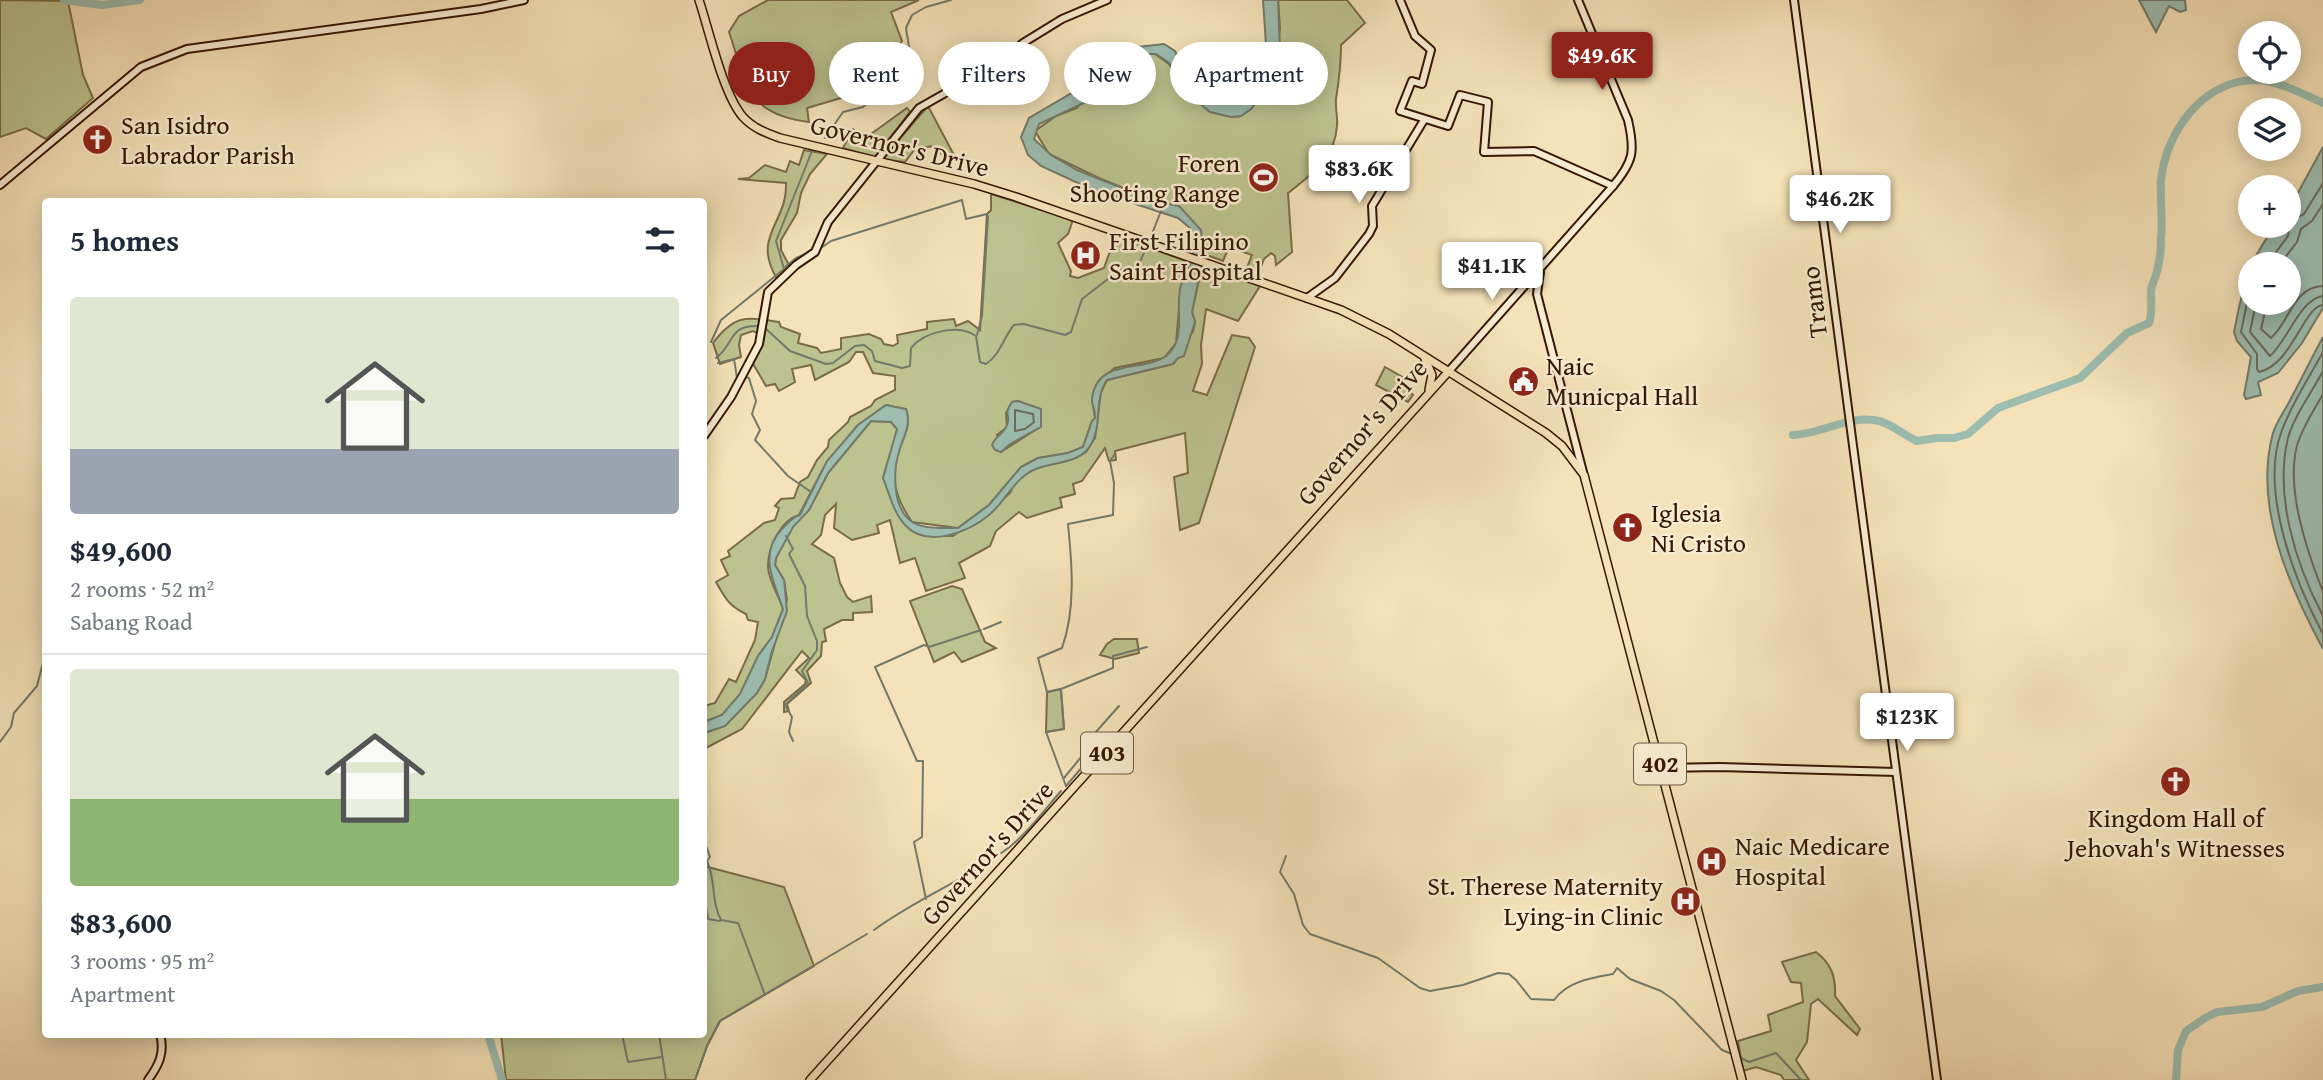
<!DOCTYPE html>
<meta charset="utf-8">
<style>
body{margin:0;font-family:"Gentium Book Plus",serif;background:#f2f2f3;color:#1f2937;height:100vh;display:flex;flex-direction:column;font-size:26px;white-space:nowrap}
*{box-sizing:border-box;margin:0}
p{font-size:23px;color:#747a83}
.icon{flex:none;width:38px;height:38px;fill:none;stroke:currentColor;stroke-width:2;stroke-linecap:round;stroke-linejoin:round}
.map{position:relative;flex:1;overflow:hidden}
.panel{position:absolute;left:42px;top:198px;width:665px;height:840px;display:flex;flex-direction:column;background:#fff;border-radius:7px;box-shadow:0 4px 18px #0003}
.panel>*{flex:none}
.top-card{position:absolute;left:728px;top:42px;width:665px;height:63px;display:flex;gap:14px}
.buttons{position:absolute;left:2238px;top:21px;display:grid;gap:14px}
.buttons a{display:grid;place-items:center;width:63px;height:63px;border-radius:50%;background:#fff;box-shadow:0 4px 18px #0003;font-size:35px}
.price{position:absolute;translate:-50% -60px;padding:0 16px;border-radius:7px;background:#fff;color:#222;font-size:23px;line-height:46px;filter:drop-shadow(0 2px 4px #0008)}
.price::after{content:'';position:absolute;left:50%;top:42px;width:21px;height:16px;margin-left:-10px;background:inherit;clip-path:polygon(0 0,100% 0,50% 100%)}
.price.selected{background:#8f2418;color:#fff}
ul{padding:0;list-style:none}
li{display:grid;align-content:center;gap:14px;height:371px;padding:0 28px}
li+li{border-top:2px solid #e0e1e3}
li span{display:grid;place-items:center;height:217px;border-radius:7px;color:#555}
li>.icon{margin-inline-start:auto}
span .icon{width:126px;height:126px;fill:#fffc;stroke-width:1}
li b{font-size:30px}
h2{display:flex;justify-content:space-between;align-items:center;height:84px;padding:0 28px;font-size:30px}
.pill{padding:0 24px;border-radius:32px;background:#fff;box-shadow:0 4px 18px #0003;font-size:24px;line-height:63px}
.pill.selected{background:#8f2418;color:#fff}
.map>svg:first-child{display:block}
</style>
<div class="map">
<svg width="2323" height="1080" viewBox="0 0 2323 1080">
<rect width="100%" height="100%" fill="#f5e2b8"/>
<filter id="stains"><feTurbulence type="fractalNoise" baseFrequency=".00286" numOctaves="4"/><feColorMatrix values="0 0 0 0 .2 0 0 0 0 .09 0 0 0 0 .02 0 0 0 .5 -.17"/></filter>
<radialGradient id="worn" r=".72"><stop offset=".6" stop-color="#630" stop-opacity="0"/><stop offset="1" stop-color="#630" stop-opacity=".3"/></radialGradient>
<g fill="#bcc38e" stroke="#796c48" stroke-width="2" fill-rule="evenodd">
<path d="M 0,0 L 68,1 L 83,75 L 93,98 L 46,139 L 26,128 L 0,137 Z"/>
<path d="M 768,0 L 919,0 L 891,12 L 902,41 L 890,61 L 846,78 L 848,96 L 807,108 L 809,122 C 746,114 747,85 729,32 L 739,16 Z"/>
<path d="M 1278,0 L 1347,0 L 1365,23 L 1341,45 C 1341,64 1339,80 1336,99 C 1335,108 1338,117 1337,126 C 1335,158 1311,175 1288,193 L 1292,252 L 1276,265 L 1275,256 L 1271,253 L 1264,259 L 1259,271 L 1246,270 L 1252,255 L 1229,247 L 1223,261 L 1204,254 L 1204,243 L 1179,206 L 1157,202 L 1099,178 L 1049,154 L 1035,131 L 1056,116 L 1077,108 L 1082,101 L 1107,92 L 1139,52 L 1155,54 L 1169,64 L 1175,74 L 1231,117 L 1240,116 L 1251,109 L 1276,65 L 1280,28 Z"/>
<path d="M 928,106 L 956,159 L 947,160 L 934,146 L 915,149 L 905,162 L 882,159 Z"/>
<path d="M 907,108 L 910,112 L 875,157 L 843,148 L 853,129 L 864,139 Z"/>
<path d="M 804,150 L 827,154 L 810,174 L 801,193 L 797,213 L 781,240 L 781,250 L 790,267 L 777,279 C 751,235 788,223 786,183 L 738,179 L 749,178 L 765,165 L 786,172 L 790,161 L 799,165 Z"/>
<path d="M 991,194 L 1073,220 L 1068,234 L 1058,243 L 1071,271 L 1070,276 L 1078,278 L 1104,268 L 1116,235 L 1191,263 L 1181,286 L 1176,343 L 1164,358 L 1115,368 L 1102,378 L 1093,406 L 1095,418 L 1092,421 L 1083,447 L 1068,453 L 1038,458 L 1021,467 L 989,505 L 958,528 L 912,522 C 896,499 888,475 900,447 C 905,435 911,423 906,409 L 886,405 L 858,425 L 824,467 L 799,515 C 781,520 768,547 768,566 C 768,580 779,596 783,609 L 772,637 L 758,656 L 740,695 L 722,715 L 704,722 L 704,706 L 715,703 L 729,679 L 736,682 L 755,640 L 758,622 L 748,620 L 746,614 C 729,606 725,598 716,582 L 728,575 L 721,560 L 730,556 L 728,551 L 764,523 L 775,520 L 779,508 L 775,506 L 781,499 L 794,498 L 800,482 L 808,477 L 817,460 L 828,447 L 829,440 L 848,422 L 850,417 L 871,406 L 875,400 L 895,390 L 895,376 L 873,373 L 863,352 L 856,352 L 849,362 L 815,380 L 811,365 L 792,369 L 795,382 L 779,391 L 775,384 L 766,386 L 752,362 L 762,335 L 753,331 L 741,335 L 739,345 L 741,357 L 720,364 L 713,343 C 735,314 746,317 779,322 L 781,327 L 800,334 L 798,343 L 817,348 L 821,353 L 841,349 L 841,338 L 869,334 L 881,339 L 884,344 L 893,346 L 898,343 L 897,335 L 927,329 L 927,322 L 954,319 L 956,326 L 968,321 L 980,330 L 987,214 L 991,210 ZM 1018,401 L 1030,407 L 1040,427 L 1001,452 L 997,435 L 1007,427 L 1006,413 L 1012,402 Z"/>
<path d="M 1202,266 L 1260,286 L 1238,321 L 1206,309 L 1201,345 L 1202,364 L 1193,391 L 1207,395 L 1232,335 L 1249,338 L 1255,347 L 1199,523 L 1180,530 L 1174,477 L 1188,473 L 1185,433 L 1115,451 L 1116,460 L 1109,461 L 1105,448 L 1082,481 L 1073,484 L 1075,494 L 1060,498 L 1062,507 L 1027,518 L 1019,512 L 996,531 L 990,546 L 959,563 L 965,578 L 926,591 L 915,558 L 900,563 L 890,520 L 877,525 L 879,533 L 852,540 L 834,528 L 836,504 L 825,515 L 821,535 L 812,544 L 834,558 L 840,583 L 847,597 L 853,602 L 871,596 L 872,612 L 853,613 L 853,620 L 842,620 L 824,629 L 826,641 L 822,642 L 821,656 L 807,671 L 811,683 L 787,704 L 789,711 L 784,712 L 784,702 L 805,684 L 806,680 L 796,670 L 809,658 L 802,651 L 742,729 L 704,749 L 704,733 L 725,726 L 757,693 L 765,679 L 787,600 L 784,580 L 775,565 L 776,558 L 793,526 L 809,510 L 828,473 L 871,421 L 891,422 L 898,430 L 883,478 L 906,526 L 922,535 L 953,536 L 1001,501 L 1010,493 L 1015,482 L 1035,468 L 1077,457 L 1086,452 L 1095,438 L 1101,392 L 1107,380 L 1173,364 L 1193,331 L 1195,322 L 1192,312 Z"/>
<path d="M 1385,367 L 1404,378 L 1401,385 L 1413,395 L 1408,402 L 1376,385 Z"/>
<path d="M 952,586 L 962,589 L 985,642 L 996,648 L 962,662 L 954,652 L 934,662 L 910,601 Z"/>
<path d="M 1114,639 L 1137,639 L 1139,653 L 1115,659 L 1100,655 L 1107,644 Z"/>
<path d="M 1061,689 L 1064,729 L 1046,732 L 1047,692 Z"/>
<path d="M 704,866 L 784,887 L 814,966 L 720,1021 L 707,1046 L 695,1080 L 506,1080 L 501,1034 L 704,1034 Z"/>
<path d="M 1816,952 C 1831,963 1836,977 1835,996 L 1860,1029 L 1857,1035 L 1818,999 L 1811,1004 L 1807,1042 L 1796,1060 L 1809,1080 L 1784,1080 L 1781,1075 L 1756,1067 L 1743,1071 L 1738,1041 L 1771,1031 L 1768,1015 L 1803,1002 L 1801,983 L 1791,982 L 1782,962 Z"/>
</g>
<g fill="#9cbdb0" stroke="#737a6b" stroke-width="2" fill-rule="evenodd">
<path d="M 1263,0 L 1278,0 L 1280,49 L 1276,65 L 1259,98 L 1251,109 L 1241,116 L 1231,117 L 1210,112 L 1191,96 L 1169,63 L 1156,54 L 1145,54 L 1133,61 L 1107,92 L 1039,124 L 1034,139 L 1051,155 L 1077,170 L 1157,202 L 1179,206 L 1201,230 L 1204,253 L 1192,312 L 1195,322 L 1184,356 L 1178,358 L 1173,364 L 1107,380 C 1092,401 1105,429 1087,450 C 1073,466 1045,461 1028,473 C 1011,484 1005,502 989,515 C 970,531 928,549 906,526 C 894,514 889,493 883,478 L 897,429 L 891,422 L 871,421 L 828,473 L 809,510 L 793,527 L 776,558 L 775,565 L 784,580 L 787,611 L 772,651 L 765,679 L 757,693 L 725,726 L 704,733 L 704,722 L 722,715 L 740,694 L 758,656 L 772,637 L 783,609 C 774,582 758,554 782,529 C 788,523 792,517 800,515 L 827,461 L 858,425 L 886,405 L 906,409 C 912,425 903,437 899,452 C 893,471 892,511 914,523 C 924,529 946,528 958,528 L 989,505 L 1021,467 L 1038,458 L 1068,453 L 1083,447 L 1092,421 L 1095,418 C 1096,410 1091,405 1092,398 C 1098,357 1142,373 1166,356 C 1188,339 1174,308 1181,285 C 1185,275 1191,266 1193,255 C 1194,246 1191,237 1190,228 L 1178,218 L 1093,190 L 1041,166 L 1028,155 L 1021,137 L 1029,118 L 1089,83 L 1108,76 L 1138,47 L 1164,44 L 1175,51 L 1180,62 L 1220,100 L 1229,102 L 1239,98 L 1267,59 Z"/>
<path d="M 2139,0 L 2185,0 L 2186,10 L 2180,12 L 2169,6 L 2156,32 Z"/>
<path d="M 2323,147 L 2323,308 L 2302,343 L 2278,373 L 2258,382 L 2261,395 L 2246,399 L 2244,395 L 2251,357 L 2237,341 L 2234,332 C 2243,287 2247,262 2276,226 L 2289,226 L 2289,209 ZM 2289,264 L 2289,303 L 2250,303 L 2250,264 Z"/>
<path d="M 2323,337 L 2323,649 C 2289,586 2253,506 2273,433 C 2276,423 2283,413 2288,404 C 2300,382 2311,359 2323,337 Z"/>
<path d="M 1018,401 L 1041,409 L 1041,427 L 1010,444 L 1001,452 L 995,450 L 992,445 C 995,436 1004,434 1007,425 C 1011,415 1003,415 1012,402 Z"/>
</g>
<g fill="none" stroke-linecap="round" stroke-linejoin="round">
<g stroke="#696a5a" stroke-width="2">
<path d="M 2267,264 L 2288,236 L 2290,222 L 2304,214 L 2323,183"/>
<path d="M 2280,264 L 2297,242 L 2301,229 L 2312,221 L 2323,204"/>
<path d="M 2250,288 L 2241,332 L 2257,354 L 2257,369 L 2259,372 C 2292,365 2303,307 2323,305"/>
<path d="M 2256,303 L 2250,332 L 2270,356 C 2287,341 2301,298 2323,296"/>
<path d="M 2267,303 L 2261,329 L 2271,338 C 2290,321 2293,287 2323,286"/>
<path d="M 2323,352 C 2309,378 2290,406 2281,433 C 2260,492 2295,582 2323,634"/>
<path d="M 2323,371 C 2312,392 2294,416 2288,438 C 2274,496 2296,565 2323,616"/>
<path d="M 2323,394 C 2315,408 2306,422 2300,437 C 2282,480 2307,551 2323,592"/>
<path d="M 1015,410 L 1033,414 L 1034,422 L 1025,429 L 1015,431 Z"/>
</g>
<g stroke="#737a6b" stroke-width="2">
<path d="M 825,138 L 843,112 L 863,107 L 871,100 L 870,88 L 906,58 L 909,47 L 906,28 L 912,15 L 926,7 L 951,0"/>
<path d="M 1150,239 L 1161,211"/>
<path d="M 818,250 L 831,241 L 962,200 L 966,219 L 987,214 L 988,217 L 982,316 L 977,335"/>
<path d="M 785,267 L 796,258 L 810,252"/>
<path d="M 764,327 L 790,351 L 826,364 L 833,363 L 855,346 L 864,345 L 872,351 L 875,361 L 902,368 L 910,366 L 911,348 C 924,332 959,323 976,336 L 980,362 L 986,364 C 1000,355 1003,338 1014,325 L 1024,324 L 1065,335 L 1071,332 L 1082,299 L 1121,269 L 1127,272 L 1137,268 L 1147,246"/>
<path d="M 711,342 L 721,320 L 784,269 L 776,241 L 812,151"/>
<path d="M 716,358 C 735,344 728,325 758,326"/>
<path d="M 718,363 L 734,359 L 737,378"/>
<path d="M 745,377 L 749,378 L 756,401 L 752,414 L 760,430 L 755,440 L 788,476 L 811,492"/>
<path d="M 1114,455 L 1110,461 L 1114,483 L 1113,515 L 1068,524 C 1072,564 1076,609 1062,648 L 1038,658 L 1047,692 L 1061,689 L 1113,668 L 1113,656 L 1147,647"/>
<path d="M 786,536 L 793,549 L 789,554 L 805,586 L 807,616 L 817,641 L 817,650 L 802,671 L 808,683 L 785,705 L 792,717 L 789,732 L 793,741"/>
<path d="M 984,629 L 1001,622"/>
<path d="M 1061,691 L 1064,729 L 1046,732 L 1066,786"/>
<path d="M 0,742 L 11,727 L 14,713 L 37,686 L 46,651"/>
<path d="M 1064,778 L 1090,746 L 1087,742 L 1119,706"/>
<path d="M 1066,786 L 1101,745"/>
<path d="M 704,840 L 710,857 L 707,861 C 716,880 711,902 721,920 L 738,923 L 765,995"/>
<path d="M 1286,856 L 1280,872 L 1294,894 L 1303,925 L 1310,934 L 1378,958 L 1420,988 L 1430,991 L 1463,985 L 1498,973 L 1509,974 L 1516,980 L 1531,999 L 1554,1000 C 1568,981 1591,978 1613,974 L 1617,968 L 1630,979 L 1661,991 L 1674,1000 L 1722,1050 L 1734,1055"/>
<path d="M 704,893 L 708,919 L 720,921"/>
<path d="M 926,899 L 914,842 L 922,837 L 923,761 L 917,761 L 875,667 L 924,645 L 929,647 L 981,630"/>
<path d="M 874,930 C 913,901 960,882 1000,854 C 1024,838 1042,813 1061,791"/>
<path d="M 622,1034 L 628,1062 L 662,1057"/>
<path d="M 659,1034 L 666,1080"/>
<path d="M 1739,1057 L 1749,1062 L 1776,1053 L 1801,1080"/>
<path d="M 695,1080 L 707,1046 L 720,1021 L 867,934"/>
</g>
<g stroke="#9cbdb0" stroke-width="8">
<path d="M 64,0 L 102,5 L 140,0"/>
<path d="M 1793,435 C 1822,434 1851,414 1879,421 C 1892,424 1905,436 1917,441 L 1937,438 L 1954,438 L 1968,434 L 1998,408 L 2080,378 L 2127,333 L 2149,323 C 2153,311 2151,304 2151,292 C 2151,285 2156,278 2157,271 C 2160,261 2161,249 2161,239 C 2163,219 2160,199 2161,180 C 2166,131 2204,79 2257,80 C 2279,81 2303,94 2323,103"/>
<path d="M 488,1034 L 502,1080"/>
<path d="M 2176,1080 L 2178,1050 L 2186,1031 L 2205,1018 L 2217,1012 L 2262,1007 L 2298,991 L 2323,987"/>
</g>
<defs>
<g id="secondary">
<path d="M 1400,0 L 1415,36 L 1431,50 L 1422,84 L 1412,81 L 1400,111 L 1448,126 L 1460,95 L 1488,102 L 1484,152 L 1534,151 L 1613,186"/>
<path d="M 1794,0 L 1937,1080"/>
<path d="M 0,185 L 141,67 L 187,49 L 481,9 L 524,0"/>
<path d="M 1540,272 L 1537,294 L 1583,472"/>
<path d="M 1307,298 L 1335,278 L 1369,234 L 1373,226 L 1372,206 L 1424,120"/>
<path d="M 1449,371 L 1613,186 C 1634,161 1635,151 1628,120 L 1578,0"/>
<path d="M 704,436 L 731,397 L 759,344 L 768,292 L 796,265 L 815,252 L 828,222 L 919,108 L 1000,62 L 1023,43 L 1062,19 L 1107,0"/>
<path d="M 1661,768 L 1720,767 L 1896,772"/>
<path d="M 148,1080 C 159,1065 165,1053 160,1034"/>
</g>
<g id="primary">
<path d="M 699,0 C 709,30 723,94 743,117 C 753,128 766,133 780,138 L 974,184 L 1016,197 L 1341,310 L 1389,334 L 1546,433 L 1562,446 L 1584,475 L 1742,1080"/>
<path d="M 1425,359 L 1432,375 L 1429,390"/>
<path d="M 810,1080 L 1449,371"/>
</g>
</defs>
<use href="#secondary" stroke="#361603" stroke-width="10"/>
<use href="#primary" stroke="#361603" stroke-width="10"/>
<use href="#secondary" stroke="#f8ecd1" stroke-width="6"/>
<use href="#primary" stroke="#f5e2b8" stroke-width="7"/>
</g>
<defs>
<symbol id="church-disc" viewBox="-11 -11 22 22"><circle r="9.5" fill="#8f2418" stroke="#f8ecd1"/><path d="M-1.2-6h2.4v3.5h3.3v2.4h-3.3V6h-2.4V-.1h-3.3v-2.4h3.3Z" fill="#fff"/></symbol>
<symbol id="stadium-disc" viewBox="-11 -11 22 22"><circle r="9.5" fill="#8f2418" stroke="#f8ecd1"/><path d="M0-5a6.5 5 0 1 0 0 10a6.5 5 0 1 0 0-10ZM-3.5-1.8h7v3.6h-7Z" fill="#fff"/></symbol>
<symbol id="hospital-disc" viewBox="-11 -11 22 22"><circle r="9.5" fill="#8f2418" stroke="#f8ecd1"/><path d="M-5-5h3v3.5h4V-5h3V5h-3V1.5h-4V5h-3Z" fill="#fff"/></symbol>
<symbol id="civic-disc" viewBox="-11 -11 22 22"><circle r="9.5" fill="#8f2418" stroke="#f8ecd1"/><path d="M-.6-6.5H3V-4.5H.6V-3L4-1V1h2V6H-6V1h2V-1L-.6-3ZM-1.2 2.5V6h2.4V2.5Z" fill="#fff"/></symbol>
</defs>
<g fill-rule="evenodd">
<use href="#church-disc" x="80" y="122" width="35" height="35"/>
<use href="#stadium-disc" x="1246" y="160" width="35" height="35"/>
<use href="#hospital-disc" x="1068" y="238" width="35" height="35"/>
<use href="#civic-disc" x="1506" y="364" width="35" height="35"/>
<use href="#church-disc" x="1610" y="510" width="35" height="35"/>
<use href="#church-disc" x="2158" y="764" width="35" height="35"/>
<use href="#hospital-disc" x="1694" y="844" width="35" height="35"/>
<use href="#hospital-disc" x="1668" y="884" width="35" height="35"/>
</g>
<g text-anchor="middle" stroke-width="5" stroke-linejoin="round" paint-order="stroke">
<g fill="#f8ecd1" stroke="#705641" stroke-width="2">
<rect x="1081" y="732.5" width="52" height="41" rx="5"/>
<rect x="1634" y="743.5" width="52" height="41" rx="5"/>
</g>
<g font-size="24" font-weight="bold" fill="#361603">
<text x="1107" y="761">403</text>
<text x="1660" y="772">402</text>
</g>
<g font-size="26" fill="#361603" stroke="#f8ecd1" text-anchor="start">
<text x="121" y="134">San Isidro<tspan x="121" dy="30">Labrador Parish</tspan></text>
<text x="1240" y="172" text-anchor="end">Foren<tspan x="1240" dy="30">Shooting Range</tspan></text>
<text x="1109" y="250">First Filipino<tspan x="1109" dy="30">Saint Hospital</tspan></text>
<text x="1546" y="375">Naic<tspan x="1546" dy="30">Municpal Hall</tspan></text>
<text x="1651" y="522">Iglesia<tspan x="1651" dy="30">Ni Cristo</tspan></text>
<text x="2176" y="827" text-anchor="middle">Kingdom Hall of<tspan x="2176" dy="30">Jehovah's Witnesses</tspan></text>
<text x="1735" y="855">Naic Medicare<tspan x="1735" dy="30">Hospital</tspan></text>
<text x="1663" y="895" text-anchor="end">St. Therese Maternity<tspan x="1663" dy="30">Lying-in Clinic</tspan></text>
</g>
<g font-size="26" fill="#361603" stroke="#f8ecd1">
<text transform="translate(900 146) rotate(14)" y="9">Governor's Drive</text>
<text transform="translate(1814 302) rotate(-97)" y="9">Tramo</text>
<text transform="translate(1362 432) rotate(-49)" y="9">Governor's Drive</text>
<text transform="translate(987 853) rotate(-48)" y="9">Governor's Drive</text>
</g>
</g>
<rect width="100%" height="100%" filter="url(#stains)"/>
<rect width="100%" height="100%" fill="url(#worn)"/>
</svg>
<div class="buttons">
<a><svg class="icon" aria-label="locate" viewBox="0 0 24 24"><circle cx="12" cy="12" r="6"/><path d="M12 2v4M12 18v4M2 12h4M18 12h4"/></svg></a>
<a><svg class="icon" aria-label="layers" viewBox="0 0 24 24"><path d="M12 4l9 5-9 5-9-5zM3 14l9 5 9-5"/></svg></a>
<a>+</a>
<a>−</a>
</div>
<b class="price selected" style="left:1602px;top:92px">$49.6K</b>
<b class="price" style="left:1359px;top:205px">$83.6K</b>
<b class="price" style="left:1840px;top:235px">$46.2K</b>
<b class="price" style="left:1492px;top:302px">$41.1K</b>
<b class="price" style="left:1907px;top:753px">$123K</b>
<div class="top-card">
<a class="pill selected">Buy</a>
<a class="pill">Rent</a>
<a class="pill">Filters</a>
<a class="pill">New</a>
<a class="pill">Apartment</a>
</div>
<section class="panel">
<h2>5 homes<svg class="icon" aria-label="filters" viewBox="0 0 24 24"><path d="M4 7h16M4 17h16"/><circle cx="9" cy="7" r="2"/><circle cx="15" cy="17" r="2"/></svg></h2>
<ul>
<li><span style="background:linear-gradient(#dfe7d0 70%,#9aa5b1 0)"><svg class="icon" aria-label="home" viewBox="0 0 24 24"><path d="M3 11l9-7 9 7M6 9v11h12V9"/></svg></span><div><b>$49,600</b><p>2 rooms · 52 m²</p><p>Sabang Road</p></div></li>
<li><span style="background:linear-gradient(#dfe7d0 60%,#8fb573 0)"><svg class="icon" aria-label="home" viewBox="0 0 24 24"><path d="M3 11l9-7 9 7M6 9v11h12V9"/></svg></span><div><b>$83,600</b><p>3 rooms · 95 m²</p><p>Apartment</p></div></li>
</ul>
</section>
</div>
